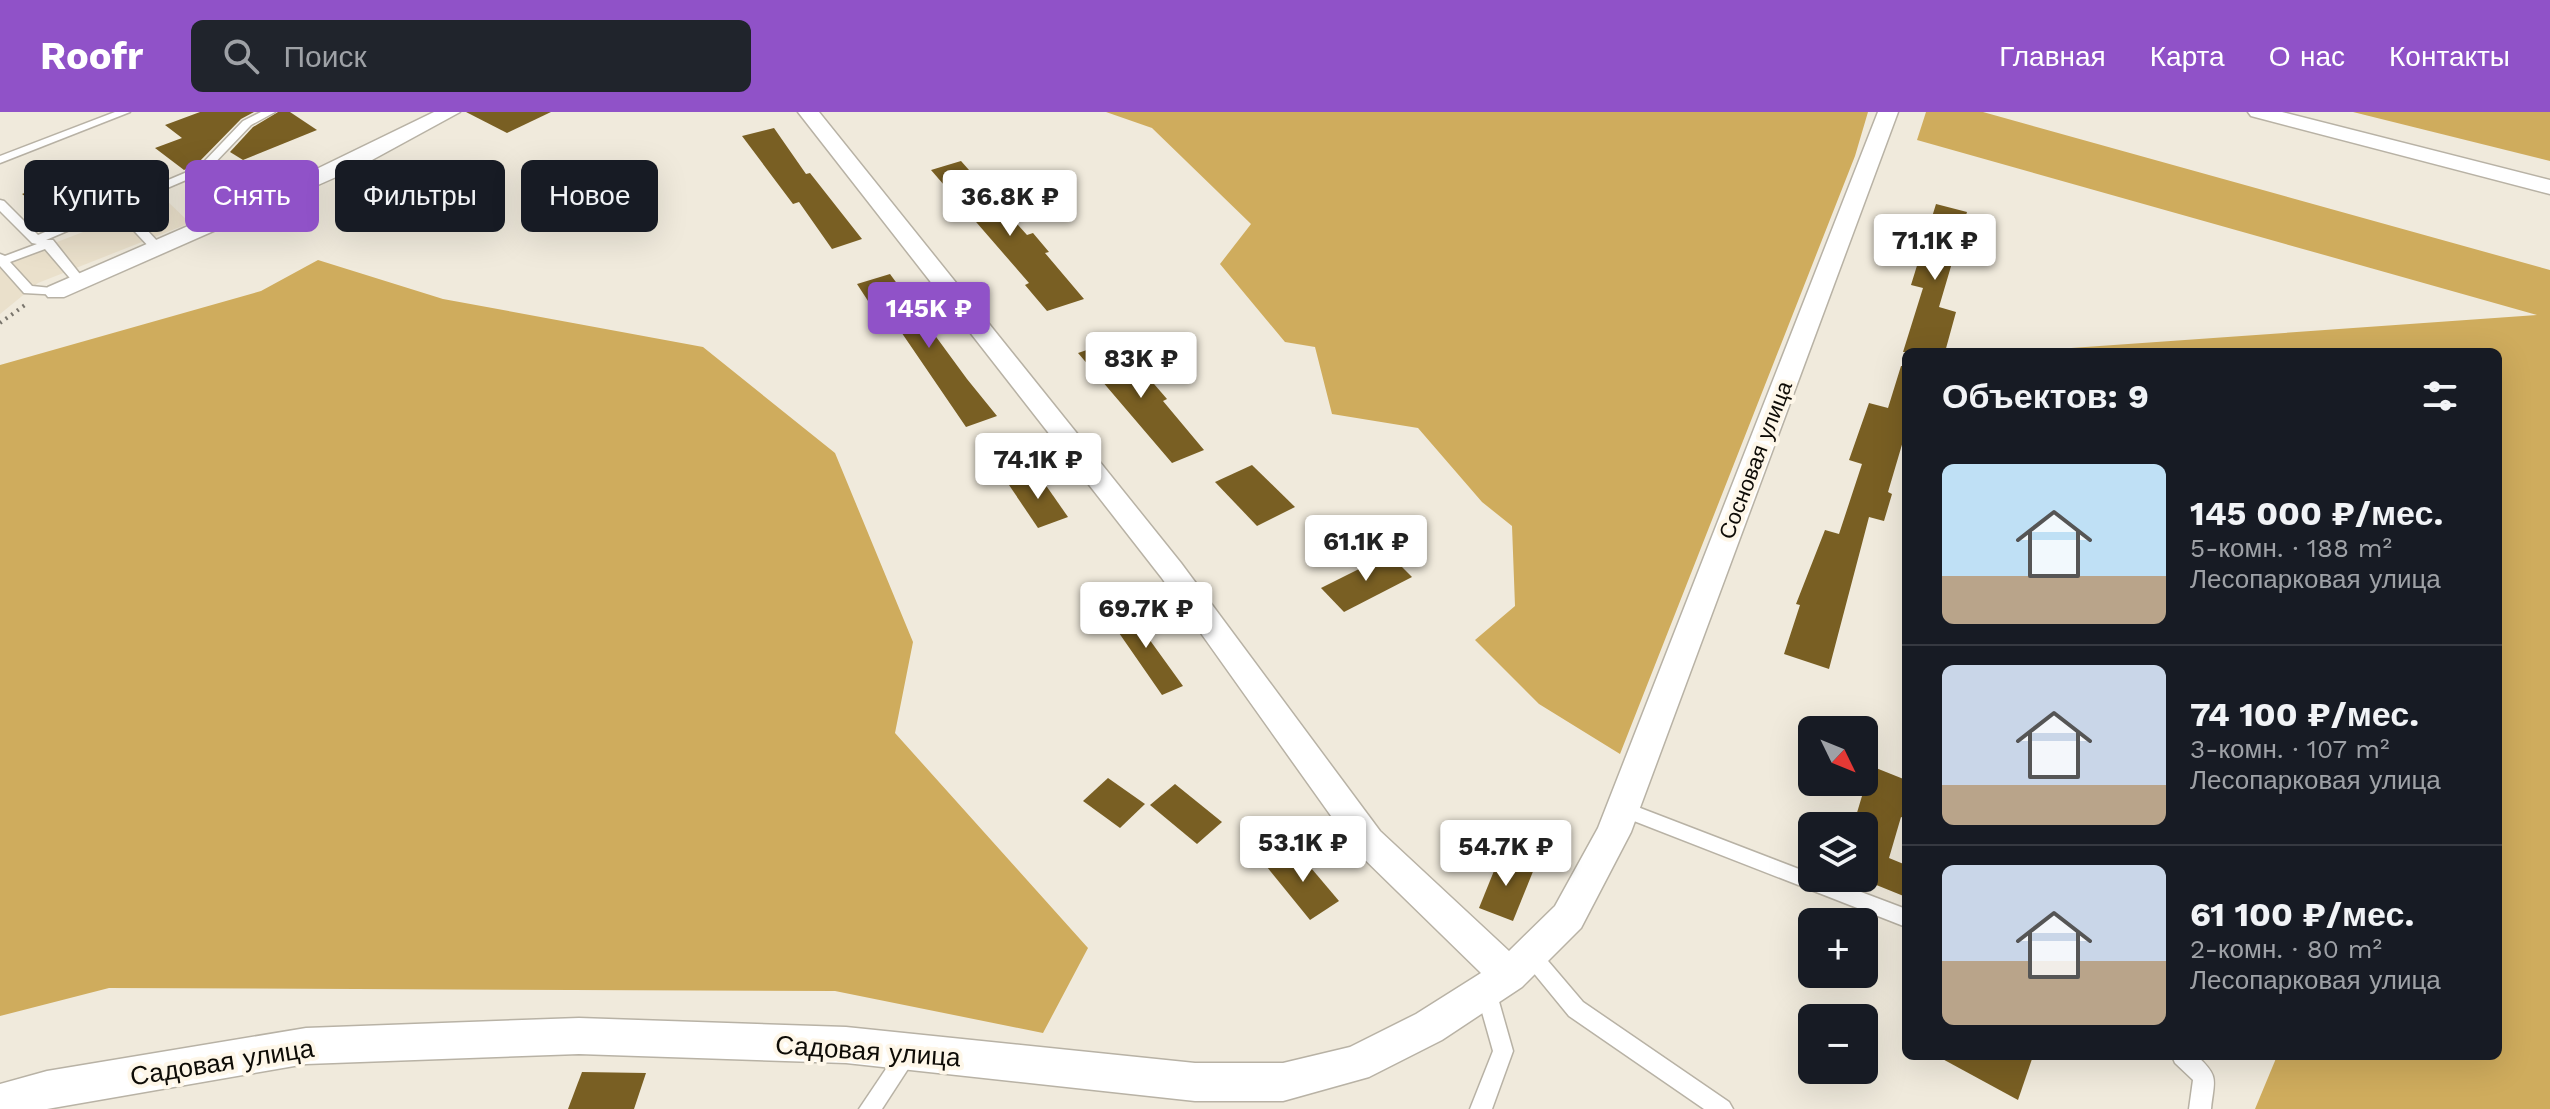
<!DOCTYPE html>
<html lang="ru">
<meta charset="utf-8">
<style>
body{margin:0;font-family:"Work Sans",sans-serif;background:#20242c;color:#f1f3f6;height:100vh;display:flex;flex-direction:column;font-size:30px;white-space:nowrap}
*{box-sizing:border-box;margin:0}
p{font-size:26px;color:#9ea1a6}
.icon{flex:none;width:44px;height:44px;fill:none;stroke:currentColor;stroke-width:2;stroke-linecap:round;stroke-linejoin:round}
.map{position:relative;flex:1;overflow:hidden}
.side{position:absolute;left:1902px;top:236px;width:600px;height:712px;display:flex;flex-direction:column;background:#171b24;border-radius:12px;box-shadow:0 8px 32px #0002}
.side>*{flex:none}
.top-card{position:absolute;left:24px;top:48px;width:760px;height:72px;display:flex;gap:16px}
.needle{width:52px;rotate:133deg}
.buttons{position:absolute;left:1798px;top:604px;display:grid;gap:16px}
.buttons a{display:grid;place-items:center;width:80px;height:80px;border-radius:12px;background:#171b24;box-shadow:0 8px 32px #0002;font-size:40px}
.price{position:absolute;translate:-50% -68px;padding:0 18px;border-radius:8px;background:#fff;color:#222;font-size:26px;line-height:52px;filter:drop-shadow(0 2px 4px #0008)}
.price::after{content:'';position:absolute;left:50%;top:48px;width:24px;height:18px;margin-left:-12px;background:inherit;clip-path:polygon(0 0,100% 0,50% 100%)}
.price.selected{background:#9052c8;color:#fff}
ul{padding:0;list-style:none}
li{display:flex;align-items:center;gap:24px;height:200px;padding:0 40px}
li+li{border-top:2px solid #363941}
li span{display:grid;place-items:center;flex:none;width:224px;height:160px;border-radius:12px;color:#555}
li>.icon{margin-inline-start:auto}
span .icon{width:96px;height:96px;fill:#fffc;stroke-width:1}
li b{font-size:34px}
h2{display:flex;justify-content:space-between;align-items:center;height:96px;padding:0 40px;font-size:34px}
.tag{padding:0 28px;border-radius:12px;background:#171b24;box-shadow:0 8px 32px #0002;font-size:28px;line-height:72px}
.tag.selected{background:#9052c8;color:#fff}
header{display:flex;align-items:center;gap:48px;box-sizing:border-box;height:112px;padding:0 40px;background:#9052c8;color:#fff}
header strong{font-size:38px}
nav{display:flex;gap:44px;margin-inline-start:auto;font-size:28px}
.search{width:560px;height:72px;background:#20242c;display:flex;align-items:center;gap:20px;box-sizing:border-box;padding:0 28px;border-radius:12px;color:#9ea1a6;font-size:30px}
.map>svg:first-child{display:block}
</style>
<header>
<strong>Roofr</strong>
<div class="search"><svg class="icon" aria-label="search" viewBox="0 0 24 24"><circle cx="10" cy="10" r="6"/><path d="M15 15l6 6"/></svg>Поиск</div>
<nav><a>Главная</a><a>Карта</a><a>О нас</a><a>Контакты</a></nav>
</header>
<div class="map">
<svg width="2550" height="997" viewBox="0 0 2550 997">
<rect width="100%" height="100%" fill="#f0eadc"/>
<path fill="#eae0cb" d="M 166,88 L 190,111 L 38,171 L 0,202 L 0,152 Z"/>
<g fill="#cfac5d">
<path d="M 1106,0 L 1868,0 L 1855,44 L 1620,642 L 1539,592 L 1475,528 L 1515,494 L 1512,414 L 1482,390 L 1418,316 L 1332,302 L 1315,235 L 1285,230 L 1220,152 L 1251,112 L 1152,16 Z"/>
<path d="M 1926,0 L 1983,0 L 2550,158 L 2550,997 L 2255,997 L 2277,944 L 2498,944 L 2498,240 L 2057,240 L 2057,237 L 2537,203 L 1917,28 Z"/>
<path d="M 2353,0 L 2550,0 L 2550,49 Z"/>
<path d="M 318,148 L 443,187 L 703,235 L 835,341 L 913,530 L 895,621 L 1088,836 L 1043,921 L 835,879 L 109,876 L 0,904 L 0,253 L 261,179 Z"/>
</g>
<g fill="#795f23">
<path d="M 200,0 L 254,0 L 241,7 L 197,52 L 184,58 L 155,36 L 182,26 L 165,13 Z"/>
<path d="M 278,0 L 290,0 L 317,18 L 243,48 L 230,40 L 253,15 Z"/>
<path d="M 466,0 L 551,0 L 507,21 Z"/>
<path d="M 774,16 L 806,62 L 810,61 L 862,127 L 832,137 L 799,90 L 793,92 L 742,24 Z"/>
<path d="M 961,49 L 1027,123 L 1033,121 L 1049,140 L 1045,141 L 1084,187 L 1047,199 L 1025,173 L 1029,171 L 931,58 Z"/>
<path d="M 64,65 L 103,92 L 61,110 L 22,82 Z"/>
<path d="M 1936,92 L 1967,100 L 1939,195 L 1956,200 L 1945,240 L 1903,240 L 1923,176 L 1911,173 Z"/>
<path d="M 890,162 L 967,267 L 997,304 L 966,315 L 880,189 L 870,192 L 857,172 Z"/>
<path d="M 1116,228 L 1167,287 L 1163,289 L 1204,338 L 1172,351 L 1078,241 Z"/>
<path d="M 1901,254 L 1906,254 L 1906,319 L 1888,380 L 1892,382 L 1884,409 L 1869,405 L 1829,557 L 1784,542 L 1800,493 L 1796,492 L 1825,418 L 1839,422 L 1862,352 L 1849,348 L 1869,291 L 1888,296 Z"/>
<path d="M 1252,353 L 1295,395 L 1257,414 L 1215,370 Z"/>
<path d="M 1038,362 L 1068,405 L 1038,416 L 1009,373 Z"/>
<path d="M 1389,442 L 1412,465 L 1344,500 L 1321,476 Z"/>
<path d="M 1139,496 L 1153,516 L 1144,520 L 1183,574 L 1162,583 L 1110,508 Z"/>
<path d="M 1871,654 L 1906,668 L 1906,707 L 1901,705 L 1889,746 L 1906,753 L 1906,785 L 1864,768 L 1864,714 L 1853,714 Z"/>
<path d="M 1108,666 L 1145,692 L 1120,716 L 1083,689 Z"/>
<path d="M 1175,672 L 1222,710 L 1197,732 L 1150,693 Z"/>
<path d="M 1295,737 L 1339,789 L 1310,808 L 1267,755 Z"/>
<path d="M 1500,744 L 1534,757 L 1513,809 L 1479,796 Z"/>
<path d="M 1937,944 L 2033,944 L 2018,988 Z"/>
<path d="M 582,960 L 646,961 L 634,997 L 568,997 Z"/>
</g>
<g fill="none" stroke-linecap="round" stroke-linejoin="round">
<defs>
<g id="lane">
<path d="M 115,0 L 130,0 L 0,51 L 0,44 Z"/>
<path d="M 261,0 L 275,0 L 251,13 L 207,59 L 46,128 L 53,128 L 83,166 L 83,172 L 75,172 L 45,137 L 10,150 L 32,174 L 61,177 L 61,183 L 24,181 L 0,154 L 0,142 L 5,144 L 37,132 L 32,131 L 0,99 L 0,88 L 4,89 L 38,123 L 199,55 L 243,9 Z"/>
<path d="M 125,98 L 129,99 L 160,132 L 160,138 L 152,138 L 123,107 L 108,112 L 102,108 Z"/>
<path d="M 1622,689 L 1812,762 L 1812,766 L 1824,766 L 1906,797 L 1906,815 L 1616,702 L 1613,697 L 1616,692 Z"/>
<path d="M 1530,833 L 1537,836 L 1583,890 L 1729,990 L 1733,997 L 1704,997 L 1569,904 L 1523,848 L 1520,842 L 1523,836 Z"/>
<path d="M 1486,870 L 1493,872 L 1496,879 L 1513,939 L 1492,997 L 1470,997 L 1493,939 L 1476,879 L 1479,872 Z"/>
<path d="M 909,930 L 916,933 L 919,940 L 882,997 L 859,997 L 902,933 Z"/>
<path d="M 2172,944 L 2197,944 C 2220,965 2214,968 2211,997 L 2189,997 L 2193,968 L 2175,951 Z"/>
</g>
<g id="street">
<path d="M 434,0 L 460,0 L 361,54 L 64,185 L 48,185 L 44,180 L 48,175 L 296,67 Z"/>
<path d="M 798,0 L 819,0 L 1181,451 L 1380,719 L 1509,839 L 1555,794 L 1598,716 L 1878,0 L 1898,0 L 1631,720 L 1581,816 L 1522,875 L 1442,928 L 1369,965 L 1283,989 L 1195,989 L 846,951 L 579,942 L 306,952 L 47,997 L 0,997 L 0,972 L 47,959 L 306,916 L 579,906 L 846,915 L 1195,951 L 1283,951 L 1350,935 L 1416,902 L 1481,861 L 1356,739 L 1161,465 Z"/>
<path d="M 2248,0 L 2282,0 L 2550,68 L 2550,82 L 2251,4 Z"/>
</g>
</defs>
<use href="#lane" stroke="#b8b2a5" stroke-width="3"/>
<use href="#street" stroke="#b8b2a5" stroke-width="3"/>
<path stroke="#79756c" stroke-width="4" stroke-dasharray="2 5" stroke-linecap="butt" d="M 0,211 L 25,193"/>
<use href="#lane" fill="#fff" fill-rule="evenodd"/>
<use href="#street" fill="#fff" fill-rule="evenodd"/>
</g>
<g text-anchor="middle" stroke-width="8" stroke-linejoin="round" paint-order="stroke">
<g font-size="22" fill="#0e0c07" stroke="#fef7e9">
<text transform="translate(1755 348) rotate(-69)" y="8">Сосновая улица</text>
</g>
<g font-size="26" fill="#0e0c07" stroke="#fef7e9">
<text transform="translate(868 939) rotate(4)" y="9">Садовая улица</text>
<text transform="translate(222 950) rotate(-9)" y="9">Садовая улица</text>
</g>
</g>
</svg>
<div class="buttons">
<a><svg class="needle" viewBox="-14 -14 28 28"><path d="M0-13l5 13h-10z" fill="#e53935"/><path d="M0 13l5-13h-10z" fill="#9ea1a6"/></svg></a>
<a><svg class="icon" aria-label="layers" viewBox="0 0 24 24"><path d="M12 4l9 5-9 5-9-5zM3 14l9 5 9-5"/></svg></a>
<a>+</a>
<a>−</a>
</div>
<b class="price" style="left:1010px;top:126px">36.8K ₽</b>
<b class="price" style="left:1935px;top:170px">71.1K ₽</b>
<b class="price selected" style="left:929px;top:238px">145K ₽</b>
<b class="price" style="left:1141px;top:288px">83K ₽</b>
<b class="price" style="left:1038px;top:389px">74.1K ₽</b>
<b class="price" style="left:1366px;top:471px">61.1K ₽</b>
<b class="price" style="left:1146px;top:538px">69.7K ₽</b>
<b class="price" style="left:1303px;top:772px">53.1K ₽</b>
<b class="price" style="left:1506px;top:776px">54.7K ₽</b>
<div class="top-card">
<a class="tag">Купить</a>
<a class="tag selected">Снять</a>
<a class="tag">Фильтры</a>
<a class="tag">Новое</a>
</div>
<section class="side">
<h2>Объектов: 9<svg class="icon" aria-label="filters" viewBox="0 0 24 24"><path d="M4 7h16M4 17h16"/><circle cx="9" cy="7" r="2"/><circle cx="15" cy="17" r="2"/></svg></h2>
<ul>
<li><span style="background:linear-gradient(#bfe0f5 70%,#b9a48a 0)"><svg class="icon" aria-label="home" viewBox="0 0 24 24"><path d="M3 11l9-7 9 7M6 9v11h12V9"/></svg></span><div><b>145 000 ₽/мес.</b><p>5-комн. · 188 m²</p><p>Лесопарковая улица</p></div></li>
<li><span style="background:linear-gradient(#c9d6e8 75%,#b9a48a 0)"><svg class="icon" aria-label="home" viewBox="0 0 24 24"><path d="M3 11l9-7 9 7M6 9v11h12V9"/></svg></span><div><b>74 100 ₽/мес.</b><p>3-комн. · 107 m²</p><p>Лесопарковая улица</p></div></li>
<li><span style="background:linear-gradient(#c9d6e8 60%,#b9a48a 0)"><svg class="icon" aria-label="home" viewBox="0 0 24 24"><path d="M3 11l9-7 9 7M6 9v11h12V9"/></svg></span><div><b>61 100 ₽/мес.</b><p>2-комн. · 80 m²</p><p>Лесопарковая улица</p></div></li>
</ul>
</section>
</div>
